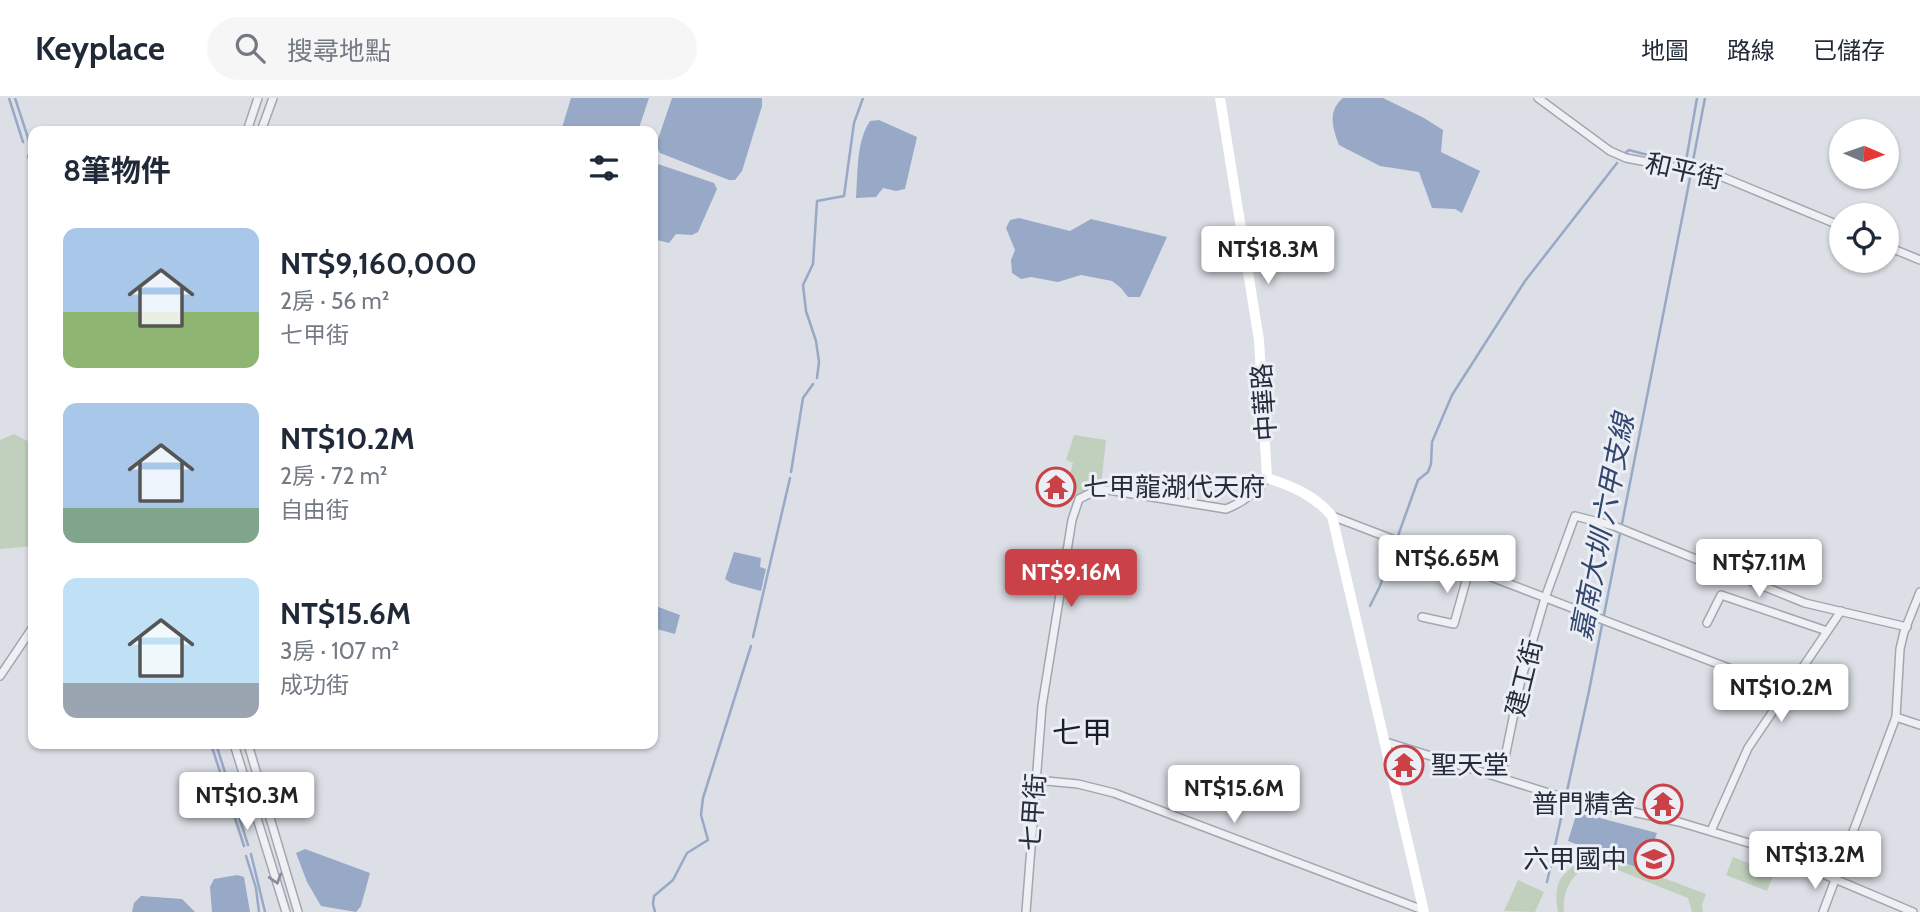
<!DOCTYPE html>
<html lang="zh-TW">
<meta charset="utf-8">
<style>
body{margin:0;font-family:Cabin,"Noto Sans TC",sans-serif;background:#f6f6f7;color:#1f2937;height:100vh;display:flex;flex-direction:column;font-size:26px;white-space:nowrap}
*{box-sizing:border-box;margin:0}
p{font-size:23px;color:#747a83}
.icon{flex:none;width:38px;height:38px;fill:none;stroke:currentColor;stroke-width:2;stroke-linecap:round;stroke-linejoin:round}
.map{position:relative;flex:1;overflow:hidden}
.drawer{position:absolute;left:28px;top:28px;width:630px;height:623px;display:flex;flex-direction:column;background:#fff;border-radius:14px;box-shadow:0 2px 5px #0004}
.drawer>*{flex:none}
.needle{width:46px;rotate:92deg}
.tools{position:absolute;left:1829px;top:21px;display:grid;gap:14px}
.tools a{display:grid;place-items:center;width:70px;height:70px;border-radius:50%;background:#fff;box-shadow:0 2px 5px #0004;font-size:35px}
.price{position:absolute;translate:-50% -60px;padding:0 16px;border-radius:7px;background:#fff;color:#222;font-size:23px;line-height:46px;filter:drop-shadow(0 2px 4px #0008)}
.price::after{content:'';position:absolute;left:50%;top:42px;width:21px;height:16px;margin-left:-10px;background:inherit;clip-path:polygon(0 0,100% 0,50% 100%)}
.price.current{background:#ca4248;color:#fff}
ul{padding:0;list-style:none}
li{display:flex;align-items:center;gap:21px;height:175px;padding:0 35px}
li span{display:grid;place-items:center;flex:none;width:196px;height:140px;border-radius:14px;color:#555}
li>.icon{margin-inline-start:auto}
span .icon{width:84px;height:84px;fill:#fffc;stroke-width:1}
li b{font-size:30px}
h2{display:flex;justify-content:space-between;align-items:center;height:84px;padding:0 35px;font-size:30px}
header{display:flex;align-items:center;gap:42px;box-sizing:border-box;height:98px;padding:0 35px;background:#fff;border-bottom:2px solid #e0e1e3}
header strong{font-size:33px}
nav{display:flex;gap:38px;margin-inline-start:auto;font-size:24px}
.search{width:490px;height:63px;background:#f6f6f7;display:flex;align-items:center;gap:18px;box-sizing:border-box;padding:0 24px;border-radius:38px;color:#747a83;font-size:26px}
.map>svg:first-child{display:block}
</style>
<header>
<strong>Keyplace</strong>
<div class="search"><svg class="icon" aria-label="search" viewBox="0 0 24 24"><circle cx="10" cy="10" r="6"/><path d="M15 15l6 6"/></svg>搜尋地點</div>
<nav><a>地圖</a><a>路線</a><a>已儲存</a></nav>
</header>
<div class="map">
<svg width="1920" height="814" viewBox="0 0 1920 814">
<rect width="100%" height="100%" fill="#dcdfe6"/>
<g fill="#c0d0bd">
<path d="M 14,336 L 33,346 L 33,448 L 0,451 L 0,342 Z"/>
<path d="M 1074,337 L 1106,342 L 1101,387 L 1092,389 L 1079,401 L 1071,399 L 1070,376 L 1073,365 L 1066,362 Z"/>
<path d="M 1584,750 L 1706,796 L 1702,807 L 1703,814 L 1692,814 L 1688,800 L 1600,765 C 1575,770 1562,789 1564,814 L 1558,814 C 1551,768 1574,780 1584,750 Z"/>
<path d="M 1733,759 L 1774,775 L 1767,793 L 1726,777 Z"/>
<path d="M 1518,782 L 1544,794 L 1535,814 L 1504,813 Z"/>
</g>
<g fill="#97a9c6">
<path d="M 571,0 L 649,0 L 638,33 L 561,33 Z"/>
<path d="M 672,0 L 762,0 L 762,8 L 742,73 L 735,82 L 729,82 L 660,55 L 656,47 Z"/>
<path d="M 1343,0 L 1383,0 L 1424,20 L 1443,32 L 1441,54 L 1480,73 L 1462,115 L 1455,111 L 1432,110 L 1419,74 L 1380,68 L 1339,47 C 1333,30 1327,13 1343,0 Z"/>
<path d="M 879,22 L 917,39 L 905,91 L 896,93 L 883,90 L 876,99 L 856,100 C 858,75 856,44 870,23 Z"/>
<path d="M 658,66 L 714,85 L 717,91 L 698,134 L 692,137 L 676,136 L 669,145 L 653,141 L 653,68 Z"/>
<path d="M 1019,120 L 1070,133 L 1091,121 L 1167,139 L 1140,199 L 1128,199 L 1121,190 L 1112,183 L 1081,177 L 1058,184 L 1031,179 L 1021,181 L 1012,175 L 1011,162 L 1015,152 L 1006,130 L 1010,122 Z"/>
<path d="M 734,454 L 761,460 L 760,469 L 766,471 L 761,493 L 731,485 L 725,481 Z"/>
<path d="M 653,507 L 680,517 L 675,536 L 653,530 Z"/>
<path d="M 1577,714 L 1657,735 L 1643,772 L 1568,743 Z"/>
<path d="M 305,751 L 370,775 L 361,808 L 356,814 L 321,808 L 307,784 L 296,755 Z"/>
<path d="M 237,777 L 244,779 L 250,814 L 212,814 L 210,789 L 214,781 Z"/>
<path d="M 141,798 L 182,801 L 195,814 L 132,814 L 134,805 Z"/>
</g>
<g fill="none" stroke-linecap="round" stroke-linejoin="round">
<g stroke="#97a9c6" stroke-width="2.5">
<path d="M 9,0 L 23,44"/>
<path d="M 15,0 L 30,46"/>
<path d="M 1625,55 L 1629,52 L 1681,66 L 1686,63 L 1697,0"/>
<path d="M 28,58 L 33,74"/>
<path d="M 1692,68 L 1705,0"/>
<path d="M 817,280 L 819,264 L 816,243 L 806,213 L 803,187 L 813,166 L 817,103 L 844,98 L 854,25 L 863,0"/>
<path d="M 791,374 L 803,300 L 813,286"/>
<path d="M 1370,508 L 1380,488 L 1418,382 L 1428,374 L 1431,366 L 1432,344 L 1452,297 L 1525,183 L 1617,65"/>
<path d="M 753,539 L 790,380"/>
<path d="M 211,646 L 244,748"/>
<path d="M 216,646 L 248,747"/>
<path d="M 251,756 L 265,814"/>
<path d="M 246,758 L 256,790 L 259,814"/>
<path d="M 1547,784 L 1589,593 L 1690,80"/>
<path d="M 655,814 L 653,806 L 654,798 L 673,782 L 687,755 L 708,742 L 701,717 L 703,700 L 751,548"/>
</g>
<defs>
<g id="street">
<path d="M 1538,0 L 1610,53 L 1626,60 L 1720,78 L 1841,128"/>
<path d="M 247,33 L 258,0"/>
<path d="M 261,33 L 273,0"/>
<path d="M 1886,148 L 1920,162"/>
<path d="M 1332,418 L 1786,592"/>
<path d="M 1422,519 L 1454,526 L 1470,469"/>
<path d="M 1707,525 L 1721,497 L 1827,533"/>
<path d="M 0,578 L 33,529"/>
<path d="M 1896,619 L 1920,627"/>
<path d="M 1386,644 L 1555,697 L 1679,724 L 1752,746 L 1913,814"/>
<path d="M 234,646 L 286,814"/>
<path d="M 248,646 L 298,814"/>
<path d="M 1501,679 L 1520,586 L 1545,500 L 1575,418 L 1614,428 L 1805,505 L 1907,529"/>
<path d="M 1036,682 L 1078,686 L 1114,695 L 1423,812"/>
<path d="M 1711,733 L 1748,650 L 1841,513"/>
<path d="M 1026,814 L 1042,608 L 1072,422 L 1079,401 L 1097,392 L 1108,392 L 1226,411 C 1242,405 1257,393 1267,380"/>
<path d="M 1823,814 L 1896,619 L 1900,551 L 1904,534 L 1920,494"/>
</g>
</defs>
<use href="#street" stroke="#a2a6b0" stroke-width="10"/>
<use href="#street" stroke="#eff0f4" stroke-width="7"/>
<path stroke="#fff" stroke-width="10" d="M 1220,0 L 1259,242 L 1267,380 C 1293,388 1315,398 1332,418 L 1424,814"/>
</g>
<defs><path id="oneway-chevron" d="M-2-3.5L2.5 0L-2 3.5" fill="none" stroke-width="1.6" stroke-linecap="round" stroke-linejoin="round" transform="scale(1.75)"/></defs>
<use stroke="#8a8e98" href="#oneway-chevron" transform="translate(276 781) rotate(73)"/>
<defs>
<symbol id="temple-ring" viewBox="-11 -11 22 22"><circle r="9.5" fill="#ebeef4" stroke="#ca4248" stroke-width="1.5"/><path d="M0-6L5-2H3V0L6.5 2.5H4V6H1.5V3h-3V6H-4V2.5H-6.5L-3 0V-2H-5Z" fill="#ca4248"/></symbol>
<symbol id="school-ring" viewBox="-11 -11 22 22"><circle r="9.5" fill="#ebeef4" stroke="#ca4248" stroke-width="1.5"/><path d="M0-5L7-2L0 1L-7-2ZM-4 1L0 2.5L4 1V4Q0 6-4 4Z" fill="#ca4248"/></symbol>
</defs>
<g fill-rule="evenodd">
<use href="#temple-ring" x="1034" y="367" width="44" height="44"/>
<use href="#temple-ring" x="1382" y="645" width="44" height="44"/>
<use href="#temple-ring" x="1641" y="684" width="44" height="44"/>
<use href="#school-ring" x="1632" y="739" width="44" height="44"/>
</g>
<g text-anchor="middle" stroke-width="6" stroke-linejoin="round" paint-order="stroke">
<g font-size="26" fill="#262c3c" stroke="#ebeef4">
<text transform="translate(1684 73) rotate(13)" y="9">和平街</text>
<text transform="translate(1264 304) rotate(-94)" y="9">中華路</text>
<text transform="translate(1524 580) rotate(-76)" y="9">建工街</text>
<text transform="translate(1033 714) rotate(-86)" y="9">七甲街</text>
</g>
<g font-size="26" fill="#262c3c" stroke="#ebeef4" text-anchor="start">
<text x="1083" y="398">七甲龍湖代天府</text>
<text x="1431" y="676">聖天堂</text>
<text x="1636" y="715" text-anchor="end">普門精舍</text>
<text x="1627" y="770" text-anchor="end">六甲國中</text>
</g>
<g font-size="28" font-style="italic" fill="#32466e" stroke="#ebeef4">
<text transform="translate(1602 429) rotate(-79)" y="10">嘉南大圳 六甲支線</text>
</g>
<g font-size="30" fill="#191d2c" stroke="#ebeef4">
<text x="1082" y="645">七甲</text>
</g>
</g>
</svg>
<div class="tools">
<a><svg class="needle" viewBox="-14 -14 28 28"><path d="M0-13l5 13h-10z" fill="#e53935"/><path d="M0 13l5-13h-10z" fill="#747a83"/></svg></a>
<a><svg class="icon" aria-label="locate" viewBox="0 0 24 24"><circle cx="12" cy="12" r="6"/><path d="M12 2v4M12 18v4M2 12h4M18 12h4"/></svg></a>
</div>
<b class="price" style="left:1268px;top:188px">NT$18.3M</b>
<b class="price" style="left:1447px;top:497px">NT$6.65M</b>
<b class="price" style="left:1759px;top:501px">NT$7.11M</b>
<b class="price current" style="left:1071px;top:511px">NT$9.16M</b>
<b class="price" style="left:1781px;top:626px">NT$10.2M</b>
<b class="price" style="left:1234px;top:727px">NT$15.6M</b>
<b class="price" style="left:247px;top:734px">NT$10.3M</b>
<b class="price" style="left:1815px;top:793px">NT$13.2M</b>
<section class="drawer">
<h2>8筆物件<svg class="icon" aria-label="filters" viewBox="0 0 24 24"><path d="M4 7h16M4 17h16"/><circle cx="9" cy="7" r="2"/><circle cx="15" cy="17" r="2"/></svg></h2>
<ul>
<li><span style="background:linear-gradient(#a9c7e8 60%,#8fb573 0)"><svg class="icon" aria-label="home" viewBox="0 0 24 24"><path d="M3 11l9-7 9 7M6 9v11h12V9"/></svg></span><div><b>NT$9,160,000</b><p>2房 · 56 m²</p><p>七甲街</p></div></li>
<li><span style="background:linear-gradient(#a9c7e8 75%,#7fa58c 0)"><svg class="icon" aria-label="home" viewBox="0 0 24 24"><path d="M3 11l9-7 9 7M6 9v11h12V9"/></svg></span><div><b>NT$10.2M</b><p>2房 · 72 m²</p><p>自由街</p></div></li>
<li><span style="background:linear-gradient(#bfe0f5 75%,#9aa5b1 0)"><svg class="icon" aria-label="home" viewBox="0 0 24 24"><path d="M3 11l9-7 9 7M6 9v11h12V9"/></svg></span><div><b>NT$15.6M</b><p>3房 · 107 m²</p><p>成功街</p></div></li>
</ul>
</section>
</div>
